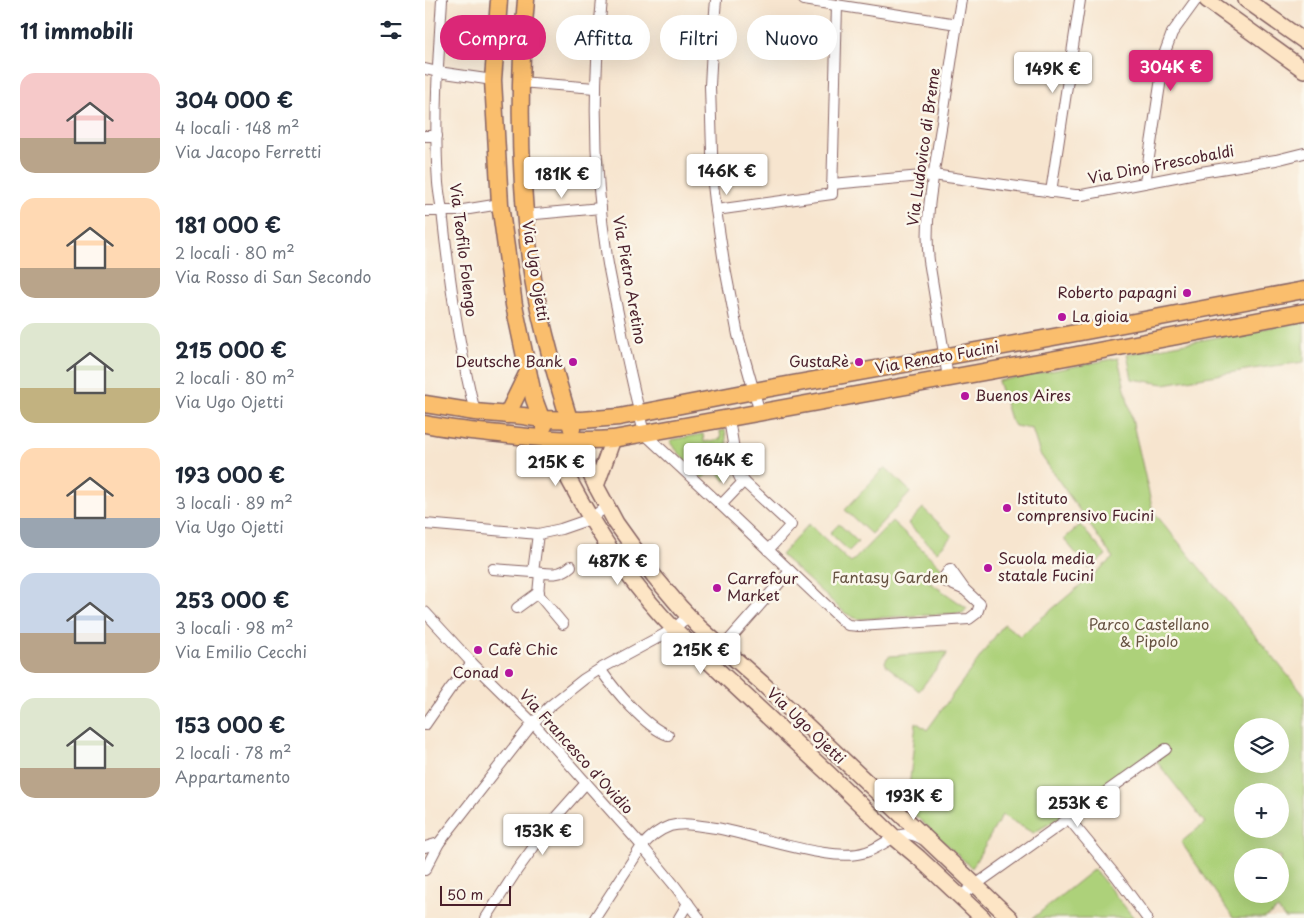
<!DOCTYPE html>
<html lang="it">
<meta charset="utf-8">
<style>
body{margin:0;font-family:"Playpen Sans",sans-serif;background:#f2f2f3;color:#1f2937;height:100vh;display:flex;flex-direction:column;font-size:19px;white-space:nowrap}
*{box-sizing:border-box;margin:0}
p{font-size:16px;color:#747a83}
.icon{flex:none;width:28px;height:28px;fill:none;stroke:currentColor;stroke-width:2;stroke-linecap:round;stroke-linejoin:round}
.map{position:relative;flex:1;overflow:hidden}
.side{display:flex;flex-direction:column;background:#fff;width:425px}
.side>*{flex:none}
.hud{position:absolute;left:15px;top:15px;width:475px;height:45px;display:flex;gap:10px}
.buttons{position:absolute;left:809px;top:718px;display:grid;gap:10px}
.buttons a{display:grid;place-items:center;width:55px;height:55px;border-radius:50%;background:#fff;box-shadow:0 5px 20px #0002;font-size:25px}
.scale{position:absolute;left:15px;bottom:12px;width:71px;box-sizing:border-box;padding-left:5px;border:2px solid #4a1f2b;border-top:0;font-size:14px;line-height:18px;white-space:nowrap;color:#4a1f2b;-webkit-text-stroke:4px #fbf7ec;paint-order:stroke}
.price{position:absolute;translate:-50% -42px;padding:0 11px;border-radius:5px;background:#fff;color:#222;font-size:16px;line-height:32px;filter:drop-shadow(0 1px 2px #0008)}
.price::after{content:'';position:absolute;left:50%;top:30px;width:15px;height:11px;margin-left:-8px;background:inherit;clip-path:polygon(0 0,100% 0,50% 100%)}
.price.active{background:#db2777;color:#fff}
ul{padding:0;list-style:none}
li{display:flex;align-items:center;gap:15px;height:125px;padding:0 20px}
li span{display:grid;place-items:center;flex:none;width:140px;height:100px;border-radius:15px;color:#555}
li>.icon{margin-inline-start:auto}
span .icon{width:60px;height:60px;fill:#fffc;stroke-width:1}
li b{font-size:21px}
h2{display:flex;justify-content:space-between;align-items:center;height:60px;padding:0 20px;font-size:21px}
.pill{padding:0 18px;border-radius:22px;background:#fff;box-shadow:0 5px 20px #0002;font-size:18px;line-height:45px}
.pill.active{background:#db2777;color:#fff}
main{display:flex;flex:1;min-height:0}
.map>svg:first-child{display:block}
</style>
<main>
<section class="side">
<h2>11 immobili<svg class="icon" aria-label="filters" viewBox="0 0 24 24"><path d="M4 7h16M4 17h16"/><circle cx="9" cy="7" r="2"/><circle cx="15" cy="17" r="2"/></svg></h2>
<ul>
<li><span style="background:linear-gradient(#f6c9c9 65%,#b9a48a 0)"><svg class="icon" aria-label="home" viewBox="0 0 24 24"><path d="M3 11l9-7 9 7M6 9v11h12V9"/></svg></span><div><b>304 000 €</b><p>4 locali · 148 m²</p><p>Via Jacopo Ferretti</p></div></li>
<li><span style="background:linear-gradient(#ffd9b3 70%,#b9a48a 0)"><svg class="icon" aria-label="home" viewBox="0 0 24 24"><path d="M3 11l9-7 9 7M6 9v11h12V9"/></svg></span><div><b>181 000 €</b><p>2 locali · 80 m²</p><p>Via Rosso di San Secondo</p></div></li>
<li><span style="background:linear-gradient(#dfe7d0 65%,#c2b280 0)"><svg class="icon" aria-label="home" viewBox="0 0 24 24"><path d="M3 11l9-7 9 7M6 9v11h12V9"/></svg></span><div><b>215 000 €</b><p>2 locali · 80 m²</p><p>Via Ugo Ojetti</p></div></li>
<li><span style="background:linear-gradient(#ffd9b3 70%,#9aa5b1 0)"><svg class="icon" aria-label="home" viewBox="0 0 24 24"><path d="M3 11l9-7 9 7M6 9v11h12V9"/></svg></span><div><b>193 000 €</b><p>3 locali · 89 m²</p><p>Via Ugo Ojetti</p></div></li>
<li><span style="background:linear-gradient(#c9d6e8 60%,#b9a48a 0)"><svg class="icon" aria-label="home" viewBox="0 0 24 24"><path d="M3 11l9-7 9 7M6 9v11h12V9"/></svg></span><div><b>253 000 €</b><p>3 locali · 98 m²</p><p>Via Emilio Cecchi</p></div></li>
<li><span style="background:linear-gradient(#dfe7d0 70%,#b9a48a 0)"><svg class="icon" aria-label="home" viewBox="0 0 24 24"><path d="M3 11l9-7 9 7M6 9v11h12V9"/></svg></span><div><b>153 000 €</b><p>2 locali · 78 m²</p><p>Appartamento</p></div></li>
</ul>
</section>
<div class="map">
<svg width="879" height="918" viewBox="0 0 879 918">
<rect width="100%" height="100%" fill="#fbf7ec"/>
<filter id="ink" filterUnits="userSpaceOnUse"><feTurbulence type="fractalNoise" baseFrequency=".02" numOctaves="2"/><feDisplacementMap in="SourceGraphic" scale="10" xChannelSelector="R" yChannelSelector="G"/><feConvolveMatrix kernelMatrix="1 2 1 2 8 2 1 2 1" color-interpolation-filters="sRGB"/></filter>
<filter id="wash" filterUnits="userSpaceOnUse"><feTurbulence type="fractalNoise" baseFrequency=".0096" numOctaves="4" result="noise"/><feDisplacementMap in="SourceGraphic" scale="20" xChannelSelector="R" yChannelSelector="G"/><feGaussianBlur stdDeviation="1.12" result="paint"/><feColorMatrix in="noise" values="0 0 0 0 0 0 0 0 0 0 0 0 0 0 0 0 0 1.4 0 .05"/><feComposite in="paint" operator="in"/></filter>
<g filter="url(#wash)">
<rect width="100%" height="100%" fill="#f7e5cf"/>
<g fill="#add17a" stroke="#7c7852" fill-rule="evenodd">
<path d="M 879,321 L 879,362 L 827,369 L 739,384 L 707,379 L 702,354 Z"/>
<path d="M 693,358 L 728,511 L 879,695 L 879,918 L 859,918 L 853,909 L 840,918 L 808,918 L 756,842 L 780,823 L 732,762 L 737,746 L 636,817 L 608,833 L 577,815 L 547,868 L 482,808 L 491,722 L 502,730 L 579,624 L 595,636 L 688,558 L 615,454 L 607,429 L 590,426 L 585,419 L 573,381 ZM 818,726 L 855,726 L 855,764 L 818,764 ZM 818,791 L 855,791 L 855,829 L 818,829 ZM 818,856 L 855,856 L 855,894 L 818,894 Z"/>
<path d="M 300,430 L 307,475 L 300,481 L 289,468 L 278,478 L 276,477 L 246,444 L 246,440 L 278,434 L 279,442 L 296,439 L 295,431 Z"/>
<path d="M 460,467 L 486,492 L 446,534 L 420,510 Z"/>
<path d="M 498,508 L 527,536 L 512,552 L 483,524 Z"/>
<path d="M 467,521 L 517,568 L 504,582 L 542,608 L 538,613 L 435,619 L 430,618 L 420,613 L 356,555 L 384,524 L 426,563 Z"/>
<path d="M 414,524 L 433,542 L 424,551 L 405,533 Z"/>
<path d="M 655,525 L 681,555 L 664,569 L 639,539 Z"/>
<path d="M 519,652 L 522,653 L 521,656 L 494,691 L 462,666 L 460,662 L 462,658 L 465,656 Z"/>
<path d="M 669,869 L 709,918 L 608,918 Z"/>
</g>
</g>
<g filter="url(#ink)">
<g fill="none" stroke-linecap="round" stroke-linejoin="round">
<defs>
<g id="street">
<path d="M 17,0 C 13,60 9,122 13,183 C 14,195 17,208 18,220 C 25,285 34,349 50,412"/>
<path d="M 177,0 C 167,88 169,177 183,264 C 187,286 192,307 196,328 C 200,351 206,375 211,398 C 214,409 215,421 219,431 L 223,437 L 296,505 L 420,623 L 423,625 L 434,626 L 544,619 L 552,613 L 555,604 L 540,590 L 525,569 L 517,580 L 540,590"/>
<path d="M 291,0 L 287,47 L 285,86 L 288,184 L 291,210 L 299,263 L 313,335 L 335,413"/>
<path d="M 379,0 L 532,24"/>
<path d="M 0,69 L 13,72 L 68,80"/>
<path d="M 95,82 L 170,88"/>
<path d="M 0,136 L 12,136"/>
<path d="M 720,183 L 740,52 L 747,33 L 771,0"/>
<path d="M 407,184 L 508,175 L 650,195 L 657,195 L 776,172 L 851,160 L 879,153"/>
<path d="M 626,192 L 655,0"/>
<path d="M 291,210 L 407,194 L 412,5"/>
<path d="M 0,211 L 32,211 L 75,204"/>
<path d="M 100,215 L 176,208"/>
<path d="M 523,378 L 504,261 C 499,220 508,180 514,140 C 522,93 528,47 536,0"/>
<path d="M 304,419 L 313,474 L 315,478 L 366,525 L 343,550"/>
<path d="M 296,505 L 319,481"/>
<path d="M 0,524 L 113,534 L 136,529 L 165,519 L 182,506"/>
<path d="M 113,534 L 108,572 C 122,573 134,577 146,566"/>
<path d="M 68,569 L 108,572"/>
<path d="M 115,573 L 113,594 L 138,624"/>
<path d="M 92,608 L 114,592"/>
<path d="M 0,612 L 47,663 L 108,723 L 217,846 L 250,886 L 274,918"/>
<path d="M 297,648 L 365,571"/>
<path d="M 175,669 C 189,689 220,727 243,735"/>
<path d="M 0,725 L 25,689 L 47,663"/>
<path d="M 644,819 L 691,876 L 722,918"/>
<path d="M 0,847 L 14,843 L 108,723 L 125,706 L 159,679 L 175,669 L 249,629 L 263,616"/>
<path d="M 0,870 L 14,843"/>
<path d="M 535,896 L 741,749"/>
<path d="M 61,918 L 92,870 L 129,819 L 161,783"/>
<path d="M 170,918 L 217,846 C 225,837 234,830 245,826 C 260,822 276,826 291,828 C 327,835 363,848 399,853 C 412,855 429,856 441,852 C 462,846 473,825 497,839"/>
<path d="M 254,918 L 263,903"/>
</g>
<g id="secondary">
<path d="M 782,0 L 879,70"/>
<path d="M 821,0 L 879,41"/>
<path d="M 124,440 C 156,507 197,576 249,629 L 404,774 L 469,837 L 494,858 L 558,918"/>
<path d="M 150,441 L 171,486 L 191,523 L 229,576 L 256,608 L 274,627 L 337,683 L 585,918"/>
<path d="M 171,486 L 188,439"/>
</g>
<g id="primary">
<path d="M 74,0 L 68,80 L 75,204 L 89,305 L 109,399 L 119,426"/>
<path d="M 101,0 C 95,63 94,122 98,185 C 100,216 103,248 108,279 C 117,330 132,380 147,429"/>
<path d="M 0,404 L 50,412 L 98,416 L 117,419 L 157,420 L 194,417 L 329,391 L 645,334 L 879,290"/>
<path d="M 82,415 L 103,372"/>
<path d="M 0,424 C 28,430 56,432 84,435 C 119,439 153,442 188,439 L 636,358 L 879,312"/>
</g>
</defs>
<use href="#street" stroke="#876464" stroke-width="12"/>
<use href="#secondary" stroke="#876464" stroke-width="18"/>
<use href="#primary" stroke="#876464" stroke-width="19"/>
<use href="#street" stroke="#fff" stroke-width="10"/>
<use href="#secondary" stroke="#fde5c5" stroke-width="15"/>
<use href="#primary" stroke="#fabe6d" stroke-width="16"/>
</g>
</g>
<g fill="#b5179e" stroke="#fbf7ec" stroke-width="2">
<circle cx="762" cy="293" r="5"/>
<circle cx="637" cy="317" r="5"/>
<circle cx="148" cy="362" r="5"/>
<circle cx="434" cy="362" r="5"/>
<circle cx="540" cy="396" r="5"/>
<circle cx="582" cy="508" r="5"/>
<circle cx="563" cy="568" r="5"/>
<circle cx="292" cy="588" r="5"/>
<circle cx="53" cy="650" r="5"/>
<circle cx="84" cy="673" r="5"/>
</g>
<g text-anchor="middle" stroke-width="5" stroke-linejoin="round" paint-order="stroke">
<g font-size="15" fill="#4a1f2b" stroke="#fbf7ec">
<text transform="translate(499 147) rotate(-82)" y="5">Via Ludovico di Breme</text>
<text transform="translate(736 165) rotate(-11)" y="5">Via Dino Frescobaldi</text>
<text transform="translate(38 250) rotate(83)" y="5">Via Teofilo Folengo</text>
<text transform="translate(110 271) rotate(81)" y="5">Via Ugo Ojetti</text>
<text transform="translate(204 280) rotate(80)" y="5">Via Pietro Aretino</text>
<text transform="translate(512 358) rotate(-10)" y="5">Via Renato Fucini</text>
<text transform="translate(381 726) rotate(44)" y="5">Via Ugo Ojetti</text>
<text transform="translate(151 752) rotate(48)" y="5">Via Francesco d'Ovidio</text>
</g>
<g font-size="15" fill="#4a1f2b" stroke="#fbf7ec" text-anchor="start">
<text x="752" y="298" text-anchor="end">Roberto papagni</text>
<text x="647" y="322">La gioia</text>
<text x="138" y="367" text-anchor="end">Deutsche Bank</text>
<text x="424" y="367" text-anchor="end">GustaRè</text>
<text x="550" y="401">Buenos Aires</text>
<text x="592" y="504">Istituto<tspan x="592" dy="17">comprensivo Fucini</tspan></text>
<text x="573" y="564">Scuola media<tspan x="573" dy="17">statale Fucini</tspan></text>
<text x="302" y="584">Carrefour<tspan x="302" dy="17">Market</tspan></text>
<text x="63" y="655">Cafè Chic</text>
<text x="74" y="678" text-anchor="end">Conad</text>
</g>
<g font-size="15" fill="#685443" stroke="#fbf7ec">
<text x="465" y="583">Fantasy Garden</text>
<text x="724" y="630">Parco Castellano<tspan x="724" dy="17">&amp; Pipolo</tspan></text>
</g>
</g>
</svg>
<div class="buttons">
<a><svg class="icon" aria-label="layers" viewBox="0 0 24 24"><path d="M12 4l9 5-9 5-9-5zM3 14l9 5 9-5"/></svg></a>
<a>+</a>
<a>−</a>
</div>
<div class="scale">50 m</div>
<b class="price active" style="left:746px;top:92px">304K €</b>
<b class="price" style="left:628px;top:94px">149K €</b>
<b class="price" style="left:302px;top:196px">146K €</b>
<b class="price" style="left:137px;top:199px">181K €</b>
<b class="price" style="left:299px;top:485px">164K €</b>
<b class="price" style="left:131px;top:487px">215K €</b>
<b class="price" style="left:193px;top:586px">487K €</b>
<b class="price" style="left:276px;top:675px">215K €</b>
<b class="price" style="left:489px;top:821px">193K €</b>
<b class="price" style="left:653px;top:828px">253K €</b>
<b class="price" style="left:118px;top:856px">153K €</b>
<div class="hud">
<a class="pill active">Compra</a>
<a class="pill">Affitta</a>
<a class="pill">Filtri</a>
<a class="pill">Nuovo</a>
</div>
</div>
</main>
